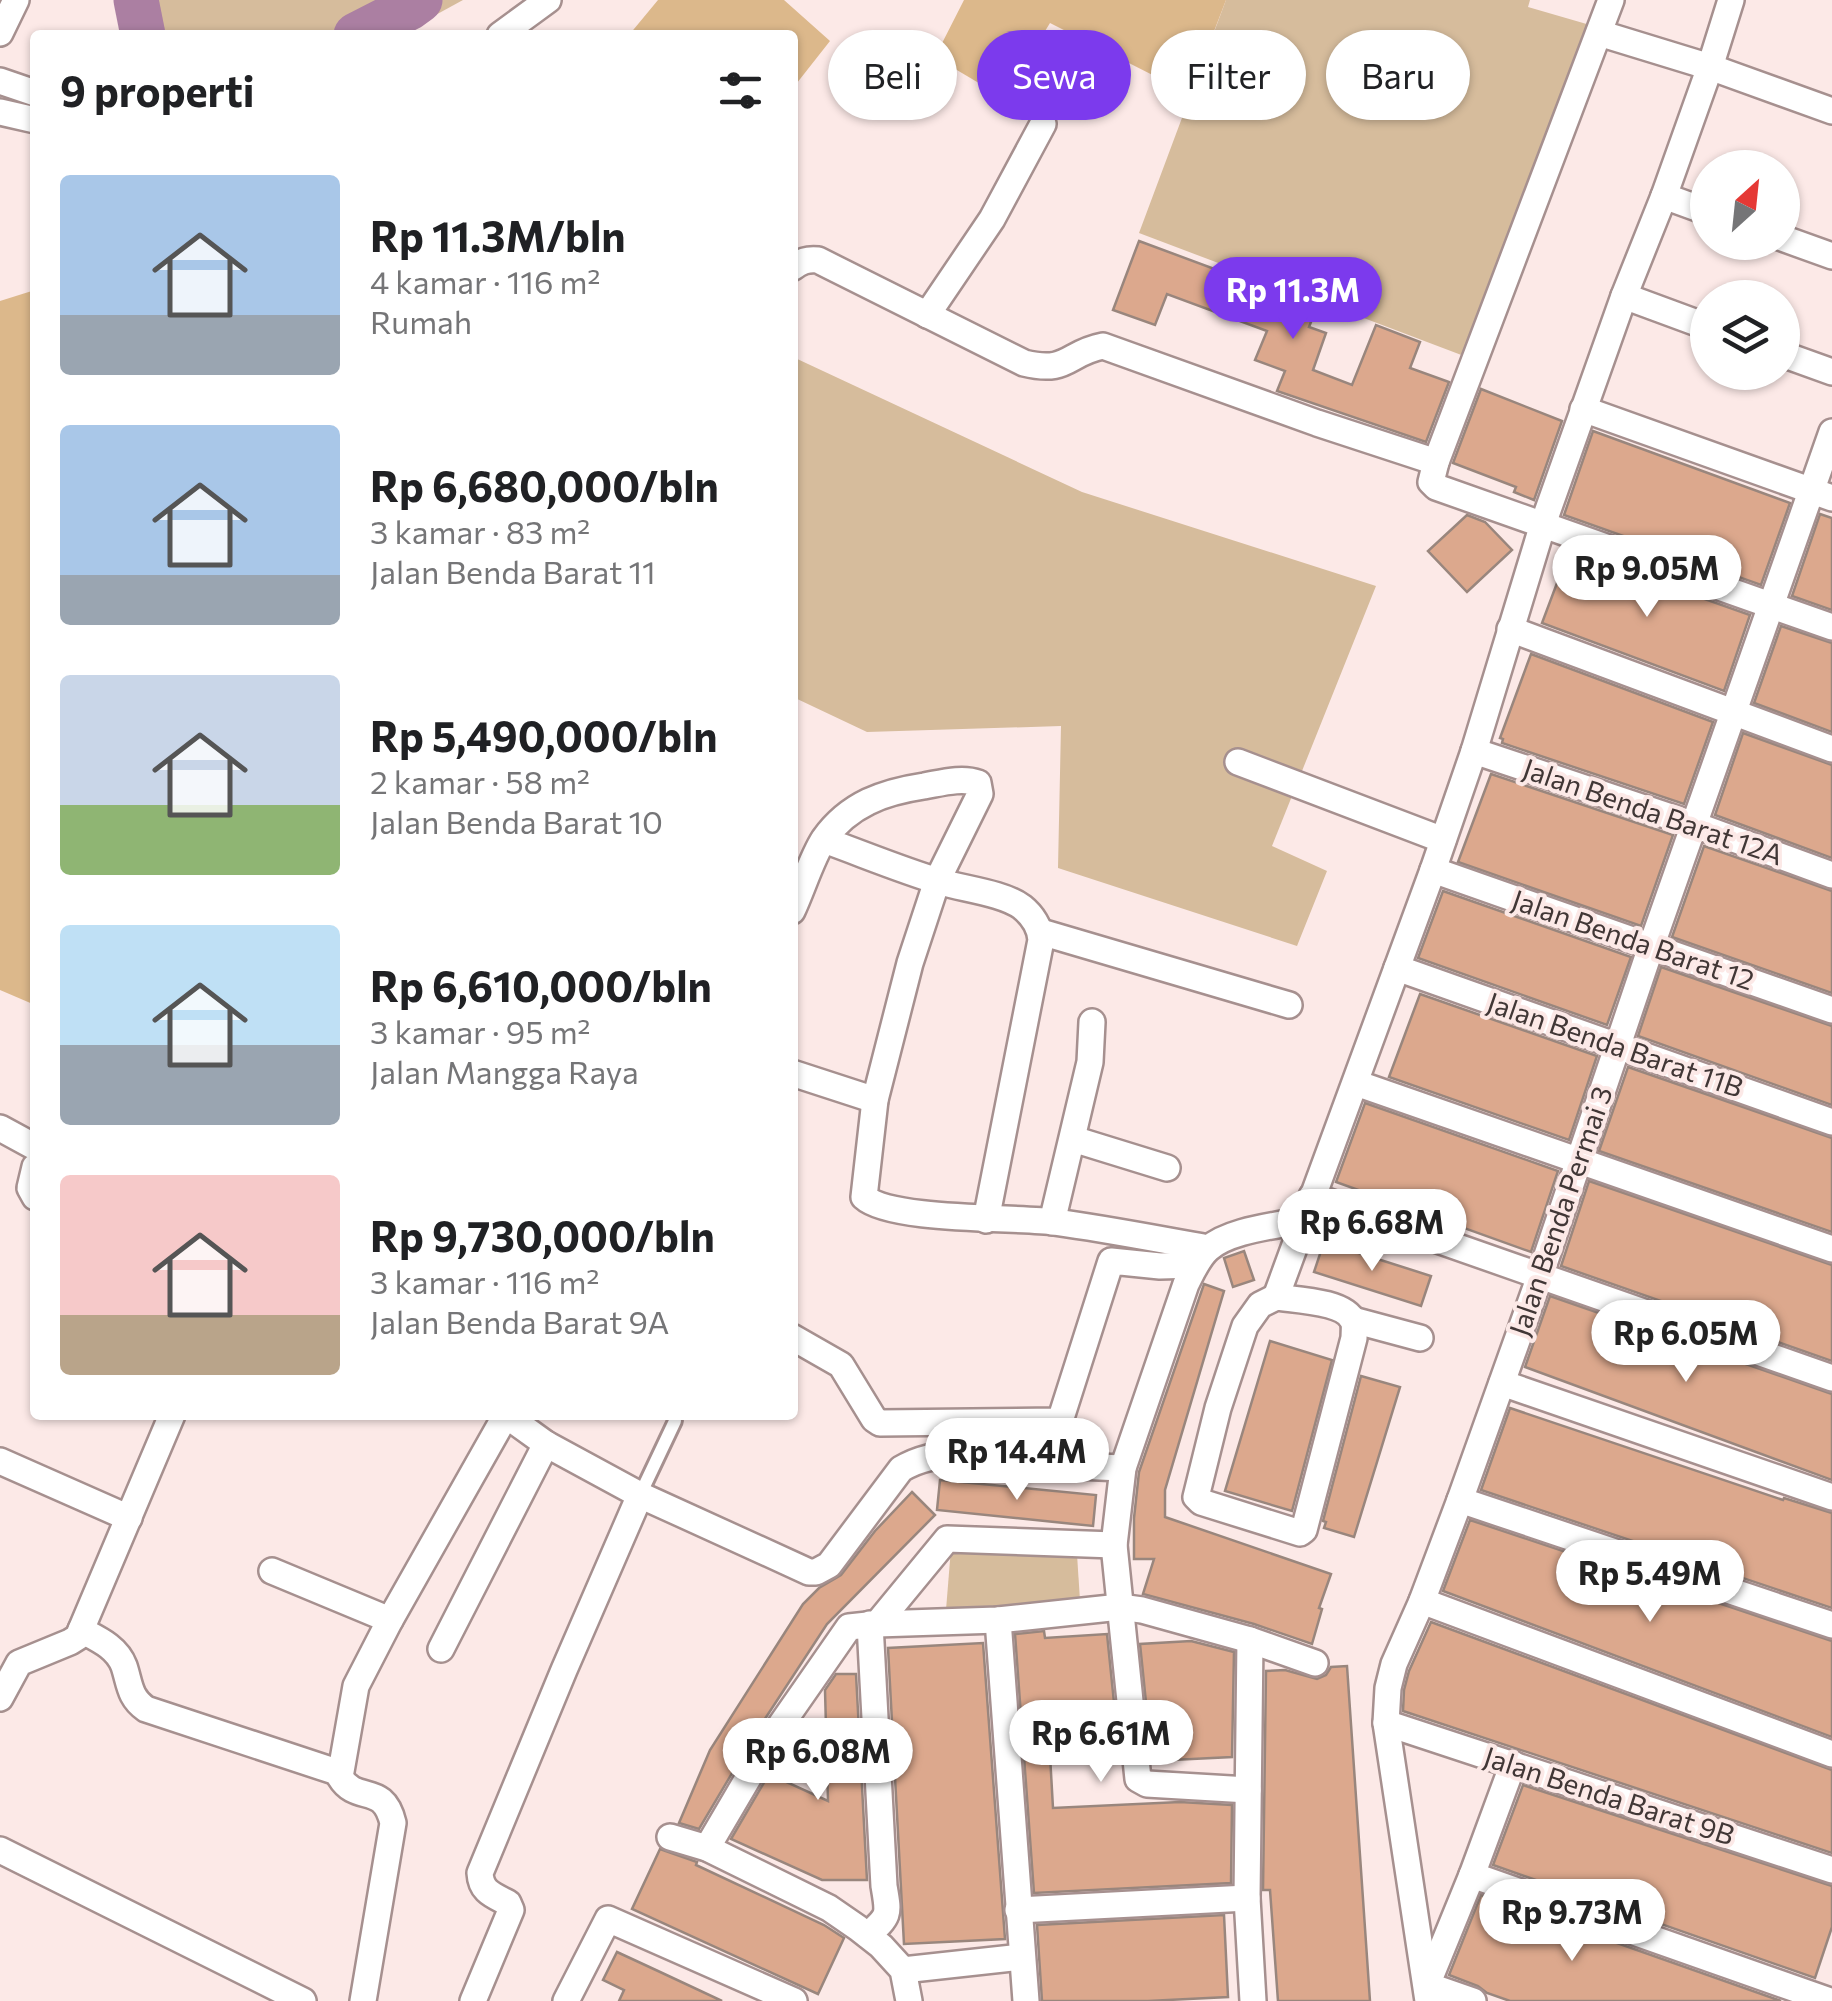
<!DOCTYPE html>
<html lang="id">
<meta charset="utf-8">
<style>
body{margin:0;font-family:Commissioner,sans-serif;background:#f2f2f2;color:#202124;height:100vh;display:flex;flex-direction:column;font-size:38px;white-space:nowrap}
*{box-sizing:border-box;margin:0}
p{font-size:32px;color:#757577}
.icon{flex:none;width:55px;height:55px;fill:none;stroke:currentColor;stroke-width:2;stroke-linecap:round;stroke-linejoin:round}
.map{position:relative;flex:1;overflow:hidden}
.panel{position:absolute;left:30px;top:30px;width:768px;height:1390px;display:flex;flex-direction:column;background:#fff;border-radius:10px;box-shadow:0 2px 8px #0004}
.panel>*{flex:none}
.guide{position:absolute;left:828px;top:30px;width:852px;height:90px;display:flex;gap:20px}
.needle{width:65px;rotate:27deg}
.buttons{position:absolute;left:1690px;top:150px;display:grid;gap:20px}
.buttons a{display:grid;place-items:center;width:110px;height:110px;border-radius:50%;background:#fff;box-shadow:0 2px 8px #0004;font-size:50px}
.price{position:absolute;translate:-50% -85px;padding:0 22px;border-radius:35px;background:#fff;color:#222;font-size:32px;line-height:65px;filter:drop-shadow(0 2px 5px #0008)}
.price::after{content:'';position:absolute;left:50%;top:60px;width:30px;height:22px;margin-left:-15px;background:inherit;clip-path:polygon(0 0,100% 0,50% 100%)}
.price.selected{background:#7c3aed;color:#fff}
ul{padding:0;list-style:none}
li{display:flex;align-items:center;gap:30px;height:250px;padding:0 30px}
li span{display:grid;place-items:center;flex:none;width:280px;height:200px;border-radius:10px;color:#555}
li>.icon{margin-inline-start:auto}
span .icon{width:120px;height:120px;fill:#fffc;stroke-width:1}
li b{font-size:42px}
h2{display:flex;justify-content:space-between;align-items:center;height:120px;padding:0 30px;font-size:42px}
.tag{padding:0 35px;border-radius:45px;background:#fff;box-shadow:0 2px 8px #0004;font-size:35px;line-height:90px}
.tag.selected{background:#7c3aed;color:#fff}
.map>svg:first-child{display:block}
</style>
<div class="map">
<svg width="1832" height="2001" viewBox="0 0 1832 2001">
<rect width="100%" height="100%" fill="#fce9e7"/>
<g fill="#d6bc9c">
<path d="M 129,0 L 463,0 L 399,35 L 144,35 Z"/>
<path d="M 1226,0 L 1530,0 L 1528,7 L 1590,25 L 1464,356 L 1139,233 Z"/>
<path d="M 793,357 L 1082,492 L 1376,586 L 1272,846 L 1327,871 L 1297,946 L 1058,868 L 1061,726 L 867,732 L 793,697 Z"/>
<path d="M 951,1548 L 1077,1554 L 1080,1601 L 1000,1609 L 946,1610 Z"/>
</g>
<g fill="#dcb88b">
<path d="M 658,0 L 784,0 L 830,41 L 793,88 L 792,35 L 629,35 Z"/>
<path d="M 964,0 L 1226,0 L 1190,94 L 1050,23 L 1004,98 L 935,57 Z"/>
<path d="M 35,290 L 35,1005 L 0,990 L 0,301 Z"/>
</g>
<g fill="none" stroke-linecap="round" stroke-linejoin="round">
<g stroke="#ab7fa2" stroke-width="45">
<path d="M 136,0 L 143,35"/>
<path d="M 356,35 L 409,8 L 420,0"/>
</g>
</g>
<g fill="#dca88d" stroke="#99867d" stroke-width="2.5">
<path d="M 1139,241 L 1317,307 L 1309,327 L 1326,333 L 1313,370 L 1352,385 L 1376,325 L 1420,342 L 1410,368 L 1449,382 L 1426,442 L 1277,391 L 1285,371 L 1255,360 L 1267,331 L 1167,294 L 1155,325 L 1113,310 Z"/>
<path d="M 1481,389 L 1562,421 L 1534,500 L 1514,492 L 1516,487 L 1453,463 Z"/>
<path d="M 1593,431 L 1790,503 L 1761,585 L 1564,515 Z"/>
<path d="M 1820,514 L 1832,518 L 1832,610 L 1792,596 Z"/>
<path d="M 1467,515 L 1485,522 L 1512,550 L 1467,592 L 1428,551 Z"/>
<path d="M 1569,551 L 1750,615 L 1724,691 L 1542,623 Z"/>
<path d="M 1781,626 L 1832,643 L 1832,732 L 1754,703 Z"/>
<path d="M 1531,654 L 1713,722 L 1684,804 L 1502,743 L 1503,739 L 1500,738 Z"/>
<path d="M 1743,733 L 1832,765 L 1832,858 L 1715,815 Z"/>
<path d="M 1491,774 L 1673,835 L 1641,926 L 1458,862 Z"/>
<path d="M 1704,846 L 1832,891 L 1832,993 L 1672,937 Z"/>
<path d="M 1443,891 L 1631,957 L 1607,1025 L 1418,958 Z"/>
<path d="M 1661,967 L 1832,1026 L 1832,1105 L 1638,1036 Z"/>
<path d="M 1420,994 L 1597,1056 L 1569,1140 L 1389,1077 Z"/>
<path d="M 1628,1067 L 1832,1138 L 1832,1232 L 1599,1151 Z"/>
<path d="M 1365,1103 L 1558,1171 L 1531,1252 L 1336,1182 Z"/>
<path d="M 1589,1181 L 1832,1265 L 1832,1361 L 1561,1266 Z"/>
<path d="M 1324,1242 L 1431,1276 L 1421,1306 L 1314,1272 Z"/>
<path d="M 1244,1251 L 1254,1280 L 1233,1287 L 1224,1258 Z"/>
<path d="M 1204,1284 L 1224,1291 L 1165,1490 L 1165,1517 L 1331,1574 L 1319,1608 L 1322,1609 L 1312,1644 L 1254,1624 L 1143,1594 L 1154,1559 L 1134,1559 L 1134,1518 L 1139,1472 Z"/>
<path d="M 1550,1296 L 1832,1394 L 1832,1480 L 1525,1367 Z"/>
<path d="M 1270,1341 L 1332,1360 L 1292,1511 L 1225,1491 Z"/>
<path d="M 1361,1376 L 1400,1387 L 1354,1537 L 1324,1528 L 1326,1522 L 1323,1521 Z"/>
<path d="M 1510,1408 L 1783,1500 L 1784,1498 L 1832,1513 L 1832,1608 L 1481,1490 Z"/>
<path d="M 940,1480 L 1096,1495 L 1093,1526 L 937,1510 Z"/>
<path d="M 912,1492 L 935,1515 L 827,1624 L 757,1731 L 699,1829 L 679,1823 L 710,1750 L 803,1604 L 819,1588 L 841,1575 L 875,1531 Z"/>
<path d="M 1470,1520 L 1832,1641 L 1832,1737 L 1443,1591 Z"/>
<path d="M 1431,1622 L 1832,1770 L 1832,1853 L 1403,1711 L 1404,1690 L 1409,1671 Z"/>
<path d="M 1044,1631 L 1045,1638 L 1107,1634 L 1119,1751 L 1050,1755 L 1053,1808 L 1180,1802 L 1232,1805 L 1231,1883 L 1034,1893 L 1015,1634 Z"/>
<path d="M 1191,1641 L 1234,1652 L 1232,1757 L 1152,1761 L 1140,1644 Z"/>
<path d="M 983,1643 L 1005,1939 L 904,1944 L 888,1648 Z"/>
<path d="M 1347,1666 L 1370,2001 L 1278,2001 L 1270,1890 L 1263,1890 L 1266,1671 L 1285,1670 L 1317,1679 L 1326,1675 L 1331,1667 Z"/>
<path d="M 836,1674 L 856,1674 L 867,1880 L 822,1880 L 731,1839 L 769,1774 L 828,1801 L 825,1690 Z"/>
<path d="M 1523,1785 L 1832,1886 L 1832,1927 L 1815,1978 L 1493,1865 Z"/>
<path d="M 660,1849 L 697,1862 L 696,1865 L 824,1925 L 844,1938 L 818,1994 L 632,1909 Z"/>
<path d="M 1481,1895 L 1781,2001 L 1510,2001 L 1487,1993 L 1478,1986 L 1449,1975 Z"/>
<path d="M 1224,1915 L 1228,1997 L 1148,2001 L 1042,2001 L 1037,1925 Z"/>
<path d="M 617,1952 L 658,1971 L 722,2001 L 619,2001 L 624,1990 L 603,1980 Z"/>
</g>
<g fill="none" stroke-linecap="round" stroke-linejoin="round">
<defs>
<path id="lane" d="M 640,1495 L 675,1421"/>
<g id="street">
<path d="M 1611,0 L 1436,462 L 1431,482 L 1436,487 L 1832,627"/>
<path d="M 0,33 L 16,0"/>
<path d="M 1599,33 L 1710,67 L 1832,111"/>
<path d="M 500,35 L 548,0"/>
<path d="M 0,81 L 35,93"/>
<path d="M 0,112 L 35,120"/>
<path d="M 1664,196 L 1708,212"/>
<path d="M 1782,238 L 1832,256"/>
<path d="M 792,268 C 801,261 807,259 818,260 L 1024,363 C 1069,374 1066,353 1103,346 L 1317,423 L 1436,462"/>
<path d="M 1624,296 L 1708,327"/>
<path d="M 927,315 L 992,219 L 1043,124"/>
<path d="M 1782,354 L 1832,372"/>
<path d="M 1583,409 L 1832,498"/>
<path d="M 1510,629 L 1832,749"/>
<path d="M 1474,751 L 1695,825 L 1832,875"/>
<path d="M 1238,762 L 1443,840"/>
<path d="M 824,840 C 863,854 901,870 941,882 C 964,889 1003,893 1022,907 C 1032,915 1040,927 1041,940 L 986,1220"/>
<path d="M 1433,870 L 1832,1010"/>
<path d="M 792,911 C 802,890 812,857 824,839 C 849,804 884,792 924,786 C 941,783 962,777 978,783 L 980,794 L 937,881 L 910,963 L 875,1100 L 864,1197 C 890,1221 1016,1217 1055,1222 C 1106,1229 1157,1239 1208,1248"/>
<path d="M 1041,932 L 1289,1005"/>
<path d="M 1397,968 L 1832,1122"/>
<path d="M 792,1073 L 875,1100"/>
<path d="M 1356,1083 L 1832,1249"/>
<path d="M 0,1128 L 35,1147"/>
<path d="M 1073,1139 L 1167,1168"/>
<path d="M 35,1167 L 30,1188 L 35,1197"/>
<path d="M 1312,1196 L 1832,1378"/>
<path d="M 1052,1222 L 1090,1062 L 1092,1022"/>
<path d="M 1276,1297 L 1433,870 L 1474,751 L 1543,524 L 1624,296 L 1664,196 L 1710,67 L 1731,0"/>
<path d="M 1276,1297 C 1295,1300 1345,1301 1353,1321 C 1355,1325 1354,1334 1354,1338 L 1304,1530 L 1300,1533 L 1201,1502 L 1196,1497 L 1218,1408 L 1245,1326 L 1260,1305 Z"/>
<path d="M 1353,1320 L 1420,1338"/>
<path d="M 792,1337 L 841,1365 L 874,1419 L 880,1423 L 1058,1421 L 1061,1418 L 1111,1261 L 1160,1266 L 1195,1265"/>
<path d="M 1502,1383 L 1832,1497"/>
<path d="M 506,1415 L 546,1444 L 640,1495 L 809,1572 L 816,1572 L 829,1565 L 901,1469 C 948,1440 1017,1460 1069,1465 C 1087,1467 1105,1467 1123,1468"/>
<path d="M 0,1461 L 129,1518"/>
<path d="M 1460,1500 L 1832,1625"/>
<path d="M 272,1571 L 390,1620"/>
<path d="M 1422,1601 L 1832,1754"/>
<path d="M 998,1620 L 1026,2001"/>
<path d="M 877,1624 L 947,1539 L 1114,1545"/>
<path d="M 81,1630 C 98,1639 117,1647 124,1666 C 130,1684 129,1697 146,1709 L 340,1773"/>
<path d="M 1250,1640 L 1247,1898 L 1253,2001"/>
<path d="M 441,1649 L 546,1444"/>
<path d="M 0,1698 L 19,1663 L 70,1642 L 78,1637 L 172,1415"/>
<path d="M 1386,1723 L 1832,1870"/>
<path d="M 1248,1790 L 1147,1784 L 1138,1779 L 1114,1545 L 1123,1468 L 1186,1284 C 1192,1272 1198,1258 1208,1249 C 1229,1230 1276,1226 1303,1220"/>
<path d="M 670,1837 L 707,1848 L 829,1908 L 858,1928 L 881,1946 L 903,1970 L 909,2001"/>
<path d="M 707,1848 L 771,1739 L 849,1627 L 877,1624 L 998,1620 L 1120,1607 L 1142,1610 L 1250,1640 L 1315,1663"/>
<path d="M 0,1850 L 303,2001"/>
<path d="M 1472,1875 L 1830,2001"/>
<path d="M 1018,1910 L 1247,1898"/>
<path d="M 868,1935 C 890,1915 889,1915 884,1886 L 870,1624"/>
<path d="M 903,1970 L 1022,1957"/>
<path d="M 363,2001 L 393,1823 C 383,1781 357,1805 340,1777 L 356,1686 L 390,1620 L 506,1415"/>
<path d="M 473,2001 L 511,1910 L 508,1903 C 493,1895 481,1892 480,1873 L 564,1670 L 640,1495"/>
<path d="M 566,2001 L 608,1919 L 794,2001"/>
<path d="M 1428,2001 L 1386,1723 L 1388,1688 L 1394,1664 L 1422,1601 L 1460,1500 L 1540,1276 L 1651,947 L 1832,432"/>
<path d="M 1473,2001 L 1427,1985 L 1472,1875 L 1513,1764"/>
</g>
</defs>
<use href="#lane" stroke="#a6908f" stroke-width="18"/>
<use href="#street" stroke="#a6908f" stroke-width="30"/>
<use href="#lane" stroke="#fff" stroke-width="12"/>
<use href="#street" stroke="#fff" stroke-width="25"/>
</g>
<g text-anchor="middle" stroke-width="8" stroke-linejoin="round" paint-order="stroke">
<g font-size="28" fill="#413736" stroke="#fce9e7">
<text transform="translate(1653 812) rotate(19)" y="10">Jalan Benda Barat 12A</text>
<text transform="translate(1633 940) rotate(19)" y="10">Jalan Benda Barat 12</text>
<text transform="translate(1615 1045) rotate(19)" y="10">Jalan Benda Barat 11B</text>
<text transform="translate(1561 1211) rotate(-71)" y="10">Jalan Benda Permai 3</text>
<text transform="translate(1609 1796) rotate(18)" y="10">Jalan Benda Barat 9B</text>
</g>
</g>
</svg>
<div class="buttons">
<a><svg class="needle" viewBox="-14 -14 28 28"><path d="M0-13l5 13h-10z" fill="#e53935"/><path d="M0 13l5-13h-10z" fill="#757577"/></svg></a>
<a><svg class="icon" aria-label="layers" viewBox="0 0 24 24"><path d="M12 4l9 5-9 5-9-5zM3 14l9 5 9-5"/></svg></a>
</div>
<b class="price selected" style="left:1293px;top:342px">Rp 11.3M</b>
<b class="price" style="left:1647px;top:620px">Rp 9.05M</b>
<b class="price" style="left:1372px;top:1274px">Rp 6.68M</b>
<b class="price" style="left:1686px;top:1385px">Rp 6.05M</b>
<b class="price" style="left:1017px;top:1503px">Rp 14.4M</b>
<b class="price" style="left:1650px;top:1625px">Rp 5.49M</b>
<b class="price" style="left:1101px;top:1785px">Rp 6.61M</b>
<b class="price" style="left:818px;top:1803px">Rp 6.08M</b>
<b class="price" style="left:1572px;top:1964px">Rp 9.73M</b>
<div class="guide">
<a class="tag">Beli</a>
<a class="tag selected">Sewa</a>
<a class="tag">Filter</a>
<a class="tag">Baru</a>
</div>
<section class="panel">
<h2>9 properti<svg class="icon" aria-label="filters" viewBox="0 0 24 24"><path d="M4 7h16M4 17h16"/><circle cx="9" cy="7" r="2"/><circle cx="15" cy="17" r="2"/></svg></h2>
<ul>
<li><span style="background:linear-gradient(#a9c7e8 70%,#9aa5b1 0)"><svg class="icon" aria-label="home" viewBox="0 0 24 24"><path d="M3 11l9-7 9 7M6 9v11h12V9"/></svg></span><div><b>Rp 11.3M/bln</b><p>4 kamar · 116 m²</p><p>Rumah</p></div></li>
<li><span style="background:linear-gradient(#a9c7e8 75%,#9aa5b1 0)"><svg class="icon" aria-label="home" viewBox="0 0 24 24"><path d="M3 11l9-7 9 7M6 9v11h12V9"/></svg></span><div><b>Rp 6,680,000/bln</b><p>3 kamar · 83 m²</p><p>Jalan Benda Barat 11</p></div></li>
<li><span style="background:linear-gradient(#c9d6e8 65%,#8fb573 0)"><svg class="icon" aria-label="home" viewBox="0 0 24 24"><path d="M3 11l9-7 9 7M6 9v11h12V9"/></svg></span><div><b>Rp 5,490,000/bln</b><p>2 kamar · 58 m²</p><p>Jalan Benda Barat 10</p></div></li>
<li><span style="background:linear-gradient(#bfe0f5 60%,#9aa5b1 0)"><svg class="icon" aria-label="home" viewBox="0 0 24 24"><path d="M3 11l9-7 9 7M6 9v11h12V9"/></svg></span><div><b>Rp 6,610,000/bln</b><p>3 kamar · 95 m²</p><p>Jalan Mangga Raya</p></div></li>
<li><span style="background:linear-gradient(#f6c9c9 70%,#b9a48a 0)"><svg class="icon" aria-label="home" viewBox="0 0 24 24"><path d="M3 11l9-7 9 7M6 9v11h12V9"/></svg></span><div><b>Rp 9,730,000/bln</b><p>3 kamar · 116 m²</p><p>Jalan Benda Barat 9A</p></div></li>
</ul>
</section>
</div>
